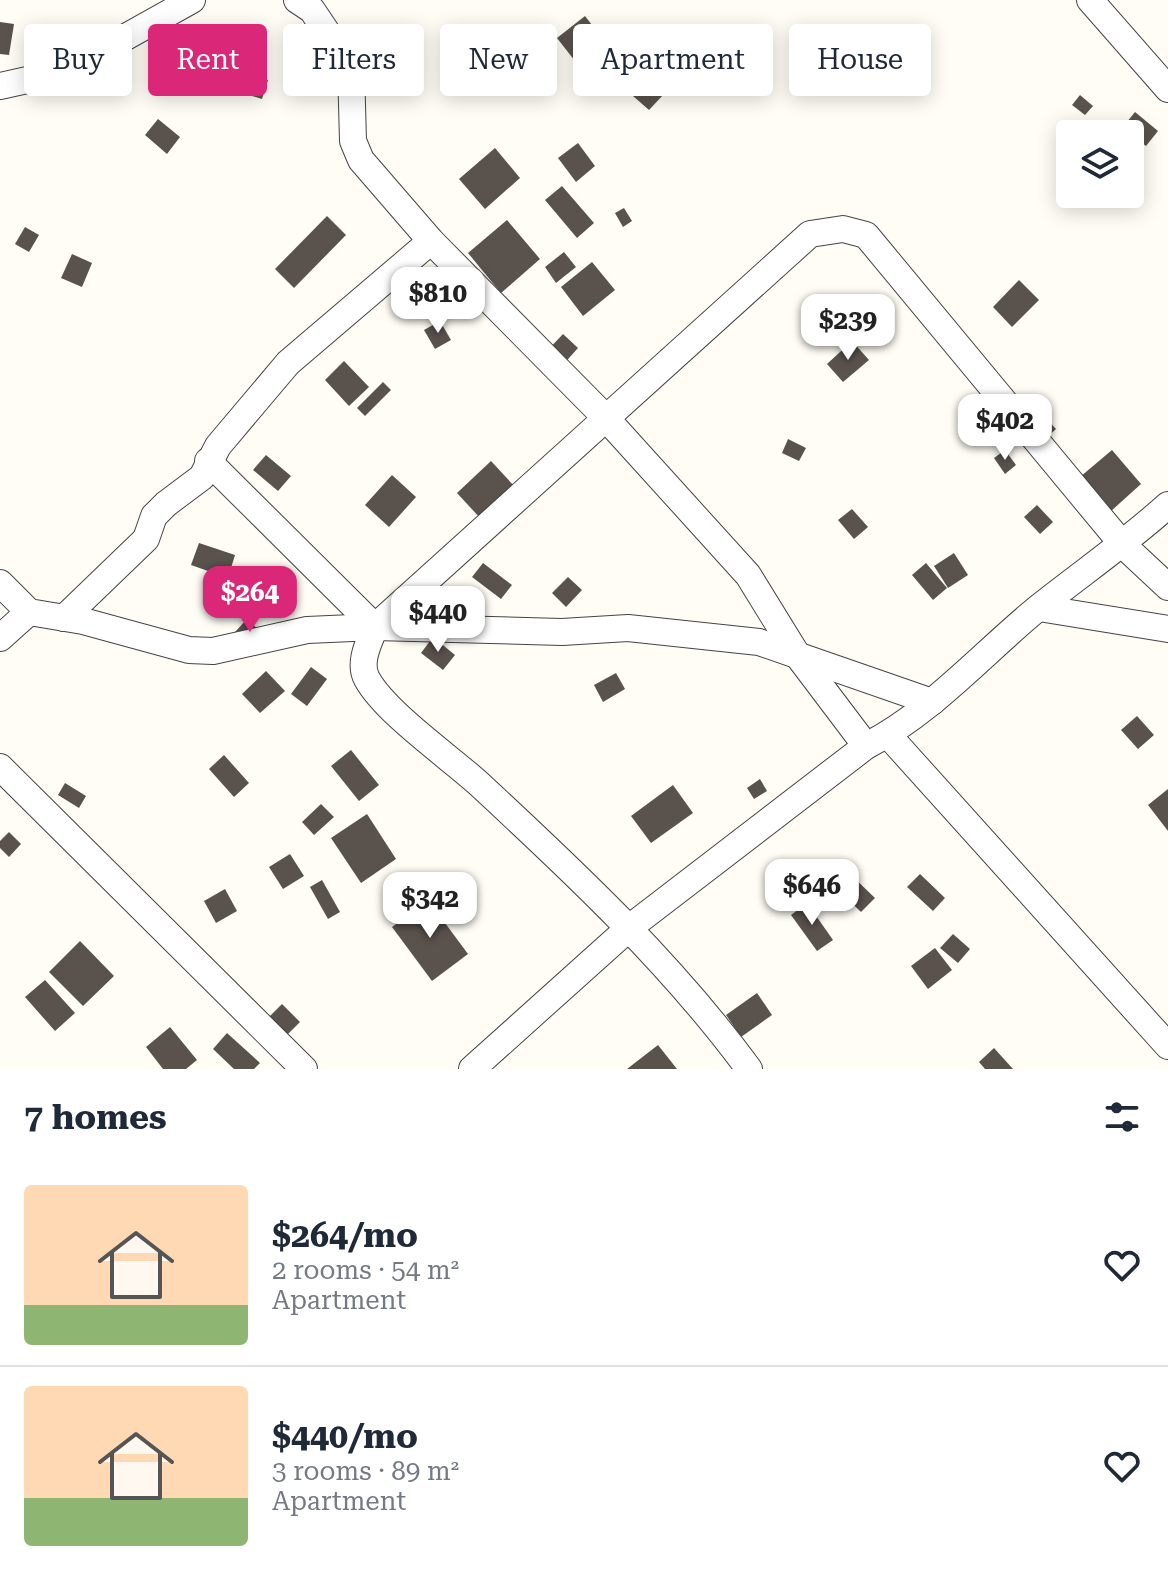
<!DOCTYPE html>
<meta charset="utf-8">
<style>
body{margin:0;font-family:"Roboto Serif",serif;background:#f6f6f7;color:#1f2937;height:100vh;display:flex;flex-direction:column;font-size:30px;white-space:nowrap}
*{box-sizing:border-box;margin:0}
p{font-size:26px;color:#747a83}
.icon{flex:none;width:44px;height:44px;fill:none;stroke:currentColor;stroke-width:2;stroke-linecap:round;stroke-linejoin:round}
.map{position:relative;height:1069px;overflow:hidden}
.side{display:flex;flex-direction:column;background:#fff;flex:1}
.side>*{flex:none}
.top-card{position:absolute;left:24px;top:24px;width:1120px;height:72px;display:flex;gap:16px}
.fabs{position:absolute;left:1056px;top:120px;display:grid;gap:16px}
.fabs a{display:grid;place-items:center;width:88px;height:88px;border-radius:8px;background:#fff;box-shadow:0 4px 20px #0003;font-size:40px}
.price{position:absolute;translate:-50% -68px;padding:0 18px;border-radius:16px;background:#fff;color:#222;font-size:26px;line-height:52px;filter:drop-shadow(0 2px 4px #0008)}
.price::after{content:'';position:absolute;left:50%;top:48px;width:24px;height:18px;margin-left:-12px;background:inherit;clip-path:polygon(0 0,100% 0,50% 100%)}
.price.selected{background:#db2777;color:#fff}
ul{padding:0;list-style:none}
li{display:flex;align-items:center;gap:24px;height:200px;padding:0 24px}
li+li{border-top:2px solid #e0e1e3}
li span{display:grid;place-items:center;flex:none;width:224px;height:160px;border-radius:8px;color:#555}
li>.icon{margin-inline-start:auto}
span .icon{width:96px;height:96px;fill:#fffc;stroke-width:1}
li b{font-size:34px}
h2{display:flex;justify-content:space-between;align-items:center;height:96px;padding:0 24px;font-size:34px}
.pill{padding:0 28px;border-radius:8px;background:#fff;box-shadow:0 4px 20px #0003;font-size:28px;line-height:72px}
.pill.selected{background:#db2777;color:#fff}
.map>svg:first-child{display:block}
</style>
<div class="map">
<svg width="1168" height="1069" viewBox="0 0 1168 1069">
<rect width="100%" height="100%" fill="#fffdf5"/>
<g fill="#5a524d">
<path d="M 585,16 L 617,57 L 589,79 L 557,38 Z"/>
<path d="M 0,22 L 14,24 L 9,55 L 0,54 Z"/>
<path d="M 252,76 L 268,80 L 262,99 L 246,94 Z"/>
<path d="M 648,79 L 664,94 L 649,110 L 633,96 Z"/>
<path d="M 1080,95 L 1093,106 L 1085,115 L 1072,105 Z"/>
<path d="M 1135,112 L 1158,131 L 1146,146 L 1122,128 Z"/>
<path d="M 158,119 L 180,137 L 167,154 L 145,135 Z"/>
<path d="M 578,143 L 595,166 L 576,182 L 558,158 Z"/>
<path d="M 495,148 L 520,178 L 485,209 L 459,179 Z"/>
<path d="M 562,186 L 594,223 L 577,238 L 545,200 Z"/>
<path d="M 624,208 L 632,221 L 623,227 L 615,213 Z"/>
<path d="M 327,216 L 346,235 L 294,288 L 275,269 Z"/>
<path d="M 507,220 L 540,259 L 501,293 L 468,253 Z"/>
<path d="M 25,227 L 39,235 L 29,252 L 15,244 Z"/>
<path d="M 564,252 L 576,267 L 556,283 L 545,267 Z"/>
<path d="M 72,254 L 92,263 L 82,287 L 61,278 Z"/>
<path d="M 592,262 L 615,290 L 583,316 L 561,287 Z"/>
<path d="M 1019,280 L 1039,300 L 1012,327 L 993,307 Z"/>
<path d="M 440,321 L 451,340 L 435,349 L 424,330 Z"/>
<path d="M 563,334 L 578,348 L 561,367 L 546,352 Z"/>
<path d="M 852,341 L 869,360 L 843,382 L 827,364 Z"/>
<path d="M 344,361 L 369,387 L 349,406 L 325,380 Z"/>
<path d="M 383,382 L 391,390 L 365,416 L 357,408 Z"/>
<path d="M 1043,415 L 1056,429 L 1044,440 L 1031,426 Z"/>
<path d="M 788,439 L 806,448 L 799,461 L 782,453 Z"/>
<path d="M 1005,450 L 1016,465 L 1005,474 L 994,458 Z"/>
<path d="M 1112,450 L 1141,484 L 1110,512 L 1080,477 Z"/>
<path d="M 266,455 L 291,476 L 278,491 L 253,470 Z"/>
<path d="M 491,461 L 515,487 L 481,519 L 457,493 Z"/>
<path d="M 392,475 L 416,497 L 389,527 L 365,505 Z"/>
<path d="M 1037,505 L 1053,522 L 1040,534 L 1024,517 Z"/>
<path d="M 852,509 L 868,527 L 854,539 L 838,520 Z"/>
<path d="M 199,543 L 235,555 L 228,578 L 191,565 Z"/>
<path d="M 954,553 L 968,575 L 948,588 L 934,566 Z"/>
<path d="M 483,563 L 512,585 L 501,599 L 472,577 Z"/>
<path d="M 926,563 L 947,588 L 933,600 L 912,575 Z"/>
<path d="M 568,577 L 582,590 L 566,607 L 552,593 Z"/>
<path d="M 247,619 L 265,636 L 253,649 L 235,632 Z"/>
<path d="M 433,637 L 455,655 L 443,670 L 421,653 Z"/>
<path d="M 311,667 L 327,679 L 307,706 L 291,694 Z"/>
<path d="M 266,671 L 285,691 L 260,713 L 242,694 Z"/>
<path d="M 616,673 L 625,689 L 603,702 L 594,685 Z"/>
<path d="M 1137,716 L 1154,735 L 1138,749 L 1121,730 Z"/>
<path d="M 351,750 L 379,785 L 359,801 L 331,766 Z"/>
<path d="M 224,755 L 249,783 L 234,797 L 209,769 Z"/>
<path d="M 760,779 L 767,791 L 754,799 L 747,788 Z"/>
<path d="M 65,783 L 86,796 L 79,808 L 58,795 Z"/>
<path d="M 673,785 L 693,813 L 651,843 L 631,816 Z"/>
<path d="M 1168,789 L 1168,831 L 1148,805 Z"/>
<path d="M 321,804 L 334,817 L 314,835 L 302,822 Z"/>
<path d="M 367,814 L 396,859 L 361,883 L 331,838 Z"/>
<path d="M 9,832 L 21,844 L 9,857 L 0,848 L 0,841 Z"/>
<path d="M 290,854 L 304,876 L 283,889 L 269,867 Z"/>
<path d="M 849,873 L 875,898 L 861,912 L 835,887 Z"/>
<path d="M 920,874 L 945,898 L 933,911 L 907,887 Z"/>
<path d="M 322,880 L 340,912 L 328,919 L 310,887 Z"/>
<path d="M 225,889 L 237,911 L 216,923 L 204,901 Z"/>
<path d="M 428,900 L 468,954 L 432,981 L 392,927 Z"/>
<path d="M 807,903 L 833,940 L 817,951 L 791,915 Z"/>
<path d="M 953,934 L 970,949 L 958,963 L 940,948 Z"/>
<path d="M 80,941 L 114,976 L 83,1006 L 49,972 Z"/>
<path d="M 935,948 L 952,970 L 928,989 L 911,966 Z"/>
<path d="M 45,980 L 75,1013 L 55,1031 L 25,997 Z"/>
<path d="M 757,993 L 772,1015 L 741,1037 L 726,1015 Z"/>
<path d="M 282,1004 L 300,1022 L 284,1038 L 266,1020 Z"/>
<path d="M 170,1027 L 197,1060 L 186,1069 L 163,1069 L 146,1047 Z"/>
<path d="M 227,1033 L 260,1063 L 254,1069 L 234,1069 L 213,1049 Z"/>
<path d="M 658,1045 L 677,1069 L 627,1069 Z"/>
<path d="M 994,1048 L 1013,1069 L 985,1069 L 979,1062 Z"/>
</g>
<g fill="none" stroke-linecap="round" stroke-linejoin="round">
<defs>
<g id="minor">
<path d="M 297,0 L 312,10 L 351,68 L 353,141 L 361,160 L 431,241 L 604,416 L 748,575 L 798,656 L 866,746"/>
<path d="M 1090,0 L 1168,89"/>
<path d="M 0,86 L 63,72 L 192,0"/>
<path d="M 208,461 L 375,627"/>
<path d="M 0,583 L 29,612 L 83,621 L 189,650 L 213,651 L 307,630 L 375,627 L 562,632 L 628,628 L 759,642 L 932,702"/>
<path d="M 1039,608 L 1168,629"/>
<path d="M 64,618 L 146,539 L 154,516 L 166,504 L 202,477 L 218,446 L 288,363 L 431,241"/>
<path d="M 0,638 L 29,612"/>
<path d="M 888,735 L 1168,1046"/>
<path d="M 0,767 L 304,1069"/>
<path d="M 472,1069 L 629,928 L 866,746 C 932,712 982,654 1038,608 C 1082,573 1127,542 1168,505"/>
<path d="M 749,1069 C 671,963 574,872 478,783 C 448,756 385,712 367,679 C 358,663 369,642 375,627 L 810,234 L 843,229 L 866,235 L 1123,545 L 1168,587"/>
</g>
</defs>
<use href="#minor" stroke="#444" stroke-width="28"/>
<use href="#minor" stroke="#fff" stroke-width="26"/>
</g>
</svg>
<div class="fabs">
<a><svg class="icon" aria-label="layers" viewBox="0 0 24 24"><path d="M12 4l9 5-9 5-9-5zM3 14l9 5 9-5"/></svg></a>
</div>
<b class="price" style="left:438px;top:335px">$810</b>
<b class="price" style="left:848px;top:362px">$239</b>
<b class="price" style="left:1005px;top:462px">$402</b>
<b class="price selected" style="left:250px;top:634px">$264</b>
<b class="price" style="left:438px;top:654px">$440</b>
<b class="price" style="left:812px;top:927px">$646</b>
<b class="price" style="left:430px;top:940px">$342</b>
<div class="top-card">
<a class="pill">Buy</a>
<a class="pill selected">Rent</a>
<a class="pill">Filters</a>
<a class="pill">New</a>
<a class="pill">Apartment</a>
<a class="pill">House</a>
</div>
</div>
<section class="side">
<h2>7 homes<svg class="icon" aria-label="filters" viewBox="0 0 24 24"><path d="M4 7h16M4 17h16"/><circle cx="9" cy="7" r="2"/><circle cx="15" cy="17" r="2"/></svg></h2>
<ul>
<li><span style="background:linear-gradient(#ffd9b3 75%,#8fb573 0)"><svg class="icon" aria-label="home" viewBox="0 0 24 24"><path d="M3 11l9-7 9 7M6 9v11h12V9"/></svg></span><div><b>$264/mo</b><p>2 rooms · 54 m²</p><p>Apartment</p></div><svg class="icon" aria-label="heart" viewBox="0 0 24 24"><path d="M12 20l-8-8c-3-5 5-10 8-4 3-6 11-1 8 4z"/></svg></li>
<li><span style="background:linear-gradient(#ffd9b3 70%,#8fb573 0)"><svg class="icon" aria-label="home" viewBox="0 0 24 24"><path d="M3 11l9-7 9 7M6 9v11h12V9"/></svg></span><div><b>$440/mo</b><p>3 rooms · 89 m²</p><p>Apartment</p></div><svg class="icon" aria-label="heart" viewBox="0 0 24 24"><path d="M12 20l-8-8c-3-5 5-10 8-4 3-6 11-1 8 4z"/></svg></li>
</ul>
</section>
